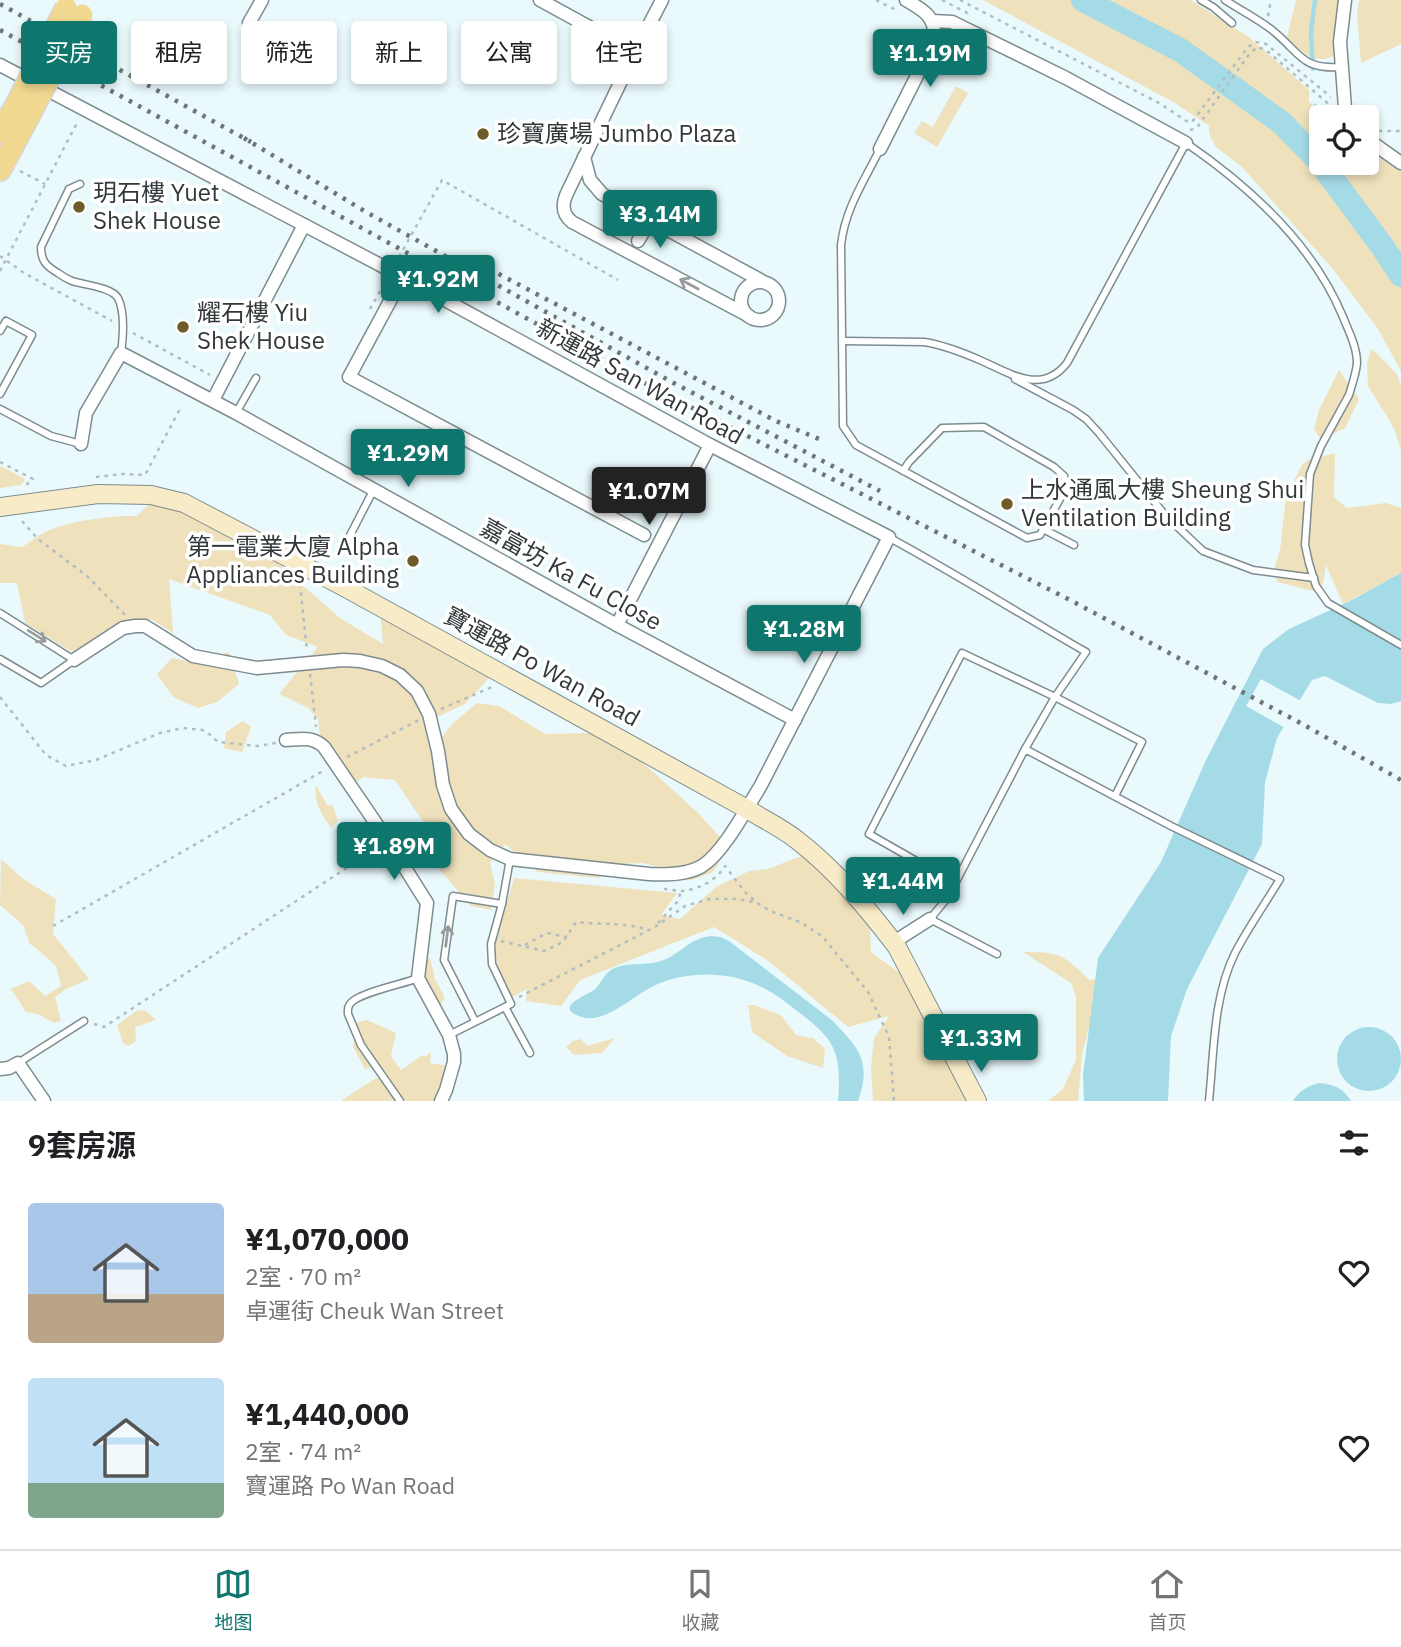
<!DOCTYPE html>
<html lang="zh">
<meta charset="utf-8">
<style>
body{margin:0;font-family:"IBM Plex Sans","Noto Sans SC",sans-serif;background:#f6f6f6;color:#202124;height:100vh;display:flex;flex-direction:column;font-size:26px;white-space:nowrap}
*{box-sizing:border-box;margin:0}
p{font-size:23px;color:#757577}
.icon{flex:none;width:38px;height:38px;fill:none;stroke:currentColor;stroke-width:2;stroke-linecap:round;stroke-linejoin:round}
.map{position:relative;height:1101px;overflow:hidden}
.drawer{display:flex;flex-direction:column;background:#fff;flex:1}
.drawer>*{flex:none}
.banner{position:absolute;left:21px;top:21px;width:700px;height:63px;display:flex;gap:14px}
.controls{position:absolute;left:1309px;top:105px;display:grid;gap:14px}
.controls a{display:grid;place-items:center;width:70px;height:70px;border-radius:7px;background:#fff;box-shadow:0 4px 10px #0003;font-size:35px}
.price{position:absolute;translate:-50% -60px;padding:0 16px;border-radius:7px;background:#0f766e;color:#fff;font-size:23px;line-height:46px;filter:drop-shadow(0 2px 4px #0008)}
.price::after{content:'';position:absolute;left:50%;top:42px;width:21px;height:16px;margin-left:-10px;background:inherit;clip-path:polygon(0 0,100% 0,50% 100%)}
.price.current{background:#222;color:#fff}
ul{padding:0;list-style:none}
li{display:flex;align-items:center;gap:21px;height:175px;padding:0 28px}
li span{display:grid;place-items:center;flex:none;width:196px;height:140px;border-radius:7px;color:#555}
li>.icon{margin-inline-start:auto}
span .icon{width:84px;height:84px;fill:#fffc;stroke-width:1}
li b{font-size:30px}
h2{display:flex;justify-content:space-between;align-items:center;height:84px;padding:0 28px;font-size:30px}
.pill{padding:0 24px;border-radius:7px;background:#fff;box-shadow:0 4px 10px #0003;font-size:24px;line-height:63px}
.pill.current{background:#0f766e;color:#fff}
.tab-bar{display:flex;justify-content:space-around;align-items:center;height:98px;border-top:2px solid #e0e0e0;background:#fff;font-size:19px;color:#757577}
.tab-bar a{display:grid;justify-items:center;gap:4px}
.tab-bar .current{color:#0f766e}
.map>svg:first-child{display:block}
</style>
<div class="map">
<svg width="1401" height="1101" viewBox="0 0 1401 1101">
<rect width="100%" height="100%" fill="#e9f9fc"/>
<g fill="#efe1bc">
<path d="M 983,0 L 1191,0 L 1250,38 L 1309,90 L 1309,102 L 1323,114 L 1324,104 L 1339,117 L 1321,117 L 1321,163 L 1367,163 L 1367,145 L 1401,170 L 1401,371 L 1378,329 L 1333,269 L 1242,167 L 1215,146 L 1209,133 L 1209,126 L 1175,103 Z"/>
<path d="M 1296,0 L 1339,0 L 1335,30 L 1335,46 L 1333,56 C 1315,66 1300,51 1287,37 Z"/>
<path d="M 1359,0 L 1401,0 L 1401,44 L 1361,63 L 1357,14 Z"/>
<path d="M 956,86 L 968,93 L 937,147 L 914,133 L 922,121 L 933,127 Z"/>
<path d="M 1372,349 L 1397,374 L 1401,385 L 1401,451 L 1395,431 L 1388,418 L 1368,386 L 1367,362 Z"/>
<path d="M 1339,370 L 1359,399 L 1345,428 L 1321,440 L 1314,429 L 1319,410 Z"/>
<path d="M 1335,453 L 1334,497 L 1347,508 L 1386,503 L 1401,508 L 1401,573 L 1343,604 L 1326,565 L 1321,593 L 1277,582 L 1275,565 L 1280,551 L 1286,496 L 1302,465 L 1308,460 Z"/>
<path d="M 0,466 L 25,479 L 21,485 L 0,488 Z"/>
<path d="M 144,487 L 265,552 L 340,618 L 383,644 L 381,619 L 402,607 L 501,665 L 465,704 L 431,720 L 435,746 L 452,724 L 477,703 L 499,706 L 545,734 L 598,733 L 629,750 L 698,813 L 729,847 L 713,872 L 692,880 L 654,881 L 662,868 L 643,863 L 616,864 L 599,878 L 538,872 L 505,844 L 490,863 L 495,884 L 491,910 L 471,906 L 435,864 L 428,829 L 395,780 L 363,777 L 356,782 L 349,779 L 320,735 L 318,719 L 308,708 L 279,694 L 318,647 L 286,635 L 270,615 L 169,579 L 173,633 L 151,619 L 115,630 L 79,652 L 70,651 L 25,623 L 17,583 L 0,583 L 0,544 L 22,547 C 30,542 37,536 45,532 C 69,521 111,515 137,516 L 150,503 Z"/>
<path d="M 229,652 L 239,684 L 217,702 L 198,708 L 173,697 L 157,674 L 172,658 L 195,663 Z"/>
<path d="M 243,721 L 251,727 L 242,752 L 224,748 L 226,732 Z"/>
<path d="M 316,785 L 327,805 L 333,806 L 338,820 L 331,828 C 322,815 313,801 316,785 Z"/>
<path d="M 804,855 L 825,876 L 870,927 L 871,952 L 908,979 L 971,1101 L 873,1101 L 871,1068 L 874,1038 L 889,1016 L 848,1027 L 767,960 L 714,927 L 580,980 L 561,1006 L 526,1001 L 527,989 L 512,997 L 497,965 L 496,954 L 496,940 L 514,878 L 677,893 L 661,915 L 680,919 L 716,887 L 749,871 L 768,869 Z"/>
<path d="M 1,859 L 23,879 L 56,899 L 53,934 L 89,979 L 66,989 L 55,997 L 61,1021 L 54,1023 L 38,1014 L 26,1012 L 11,989 L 29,981 L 45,996 L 61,986 L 56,966 L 37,949 L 30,944 L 23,925 L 0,905 Z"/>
<path d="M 1023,952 C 1060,952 1063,954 1089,980 L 1098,979 L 1094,1008 L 1082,1054 L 1078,1101 L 1048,1101 L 1063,1089 L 1076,1060 L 1076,997 L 1071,983 Z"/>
<path d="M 430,958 L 435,979 L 445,998 L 434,1014 L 413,985 L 420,965 Z"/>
<path d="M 748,1005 L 754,1005 L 781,1015 L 796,1035 L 813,1038 L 825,1049 L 823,1068 L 787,1056 L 752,1032 Z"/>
<path d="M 138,1010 L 146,1011 L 156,1020 L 135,1027 L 136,1041 L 128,1046 L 123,1043 L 117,1025 Z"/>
<path d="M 367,1020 L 396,1033 L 391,1056 L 401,1070 L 421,1056 L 427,1056 L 431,1052 L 430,1063 L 448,1066 L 437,1096 L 450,1101 L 405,1101 L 380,1066 L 365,1069 L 353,1047 L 356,1023 Z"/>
<path d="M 615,1038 L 602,1053 L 574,1055 L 566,1047 L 573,1041 L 581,1039 L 587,1046 Z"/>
<path d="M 376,1078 L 381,1078 L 397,1101 L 343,1101 L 342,1100 Z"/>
</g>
<g fill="#a5dbe6">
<path d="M 1401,573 L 1401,701 L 1391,704 L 1378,703 L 1325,676 L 1312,680 L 1277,738 L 1265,782 L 1262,844 L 1187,989 L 1171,1036 L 1168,1101 L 1084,1101 L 1083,1075 L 1098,958 L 1161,862 L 1206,760 L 1263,649 L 1289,629 L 1350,601 Z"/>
<path d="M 711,936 L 721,937 L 729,941 L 833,1021 C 859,1049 872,1061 858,1101 L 838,1101 C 842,1052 835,1039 797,1011 C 785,1001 771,991 757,985 C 724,970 680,971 648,989 C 630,999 603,1024 582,1017 C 550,1007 589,995 595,989 C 603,981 605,971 617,967 C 633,962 649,966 664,960 C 683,952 688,939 711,936 Z"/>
<circle cx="1369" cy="1059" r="32"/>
<path d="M 1319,1083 C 1333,1084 1343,1088 1351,1101 L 1293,1101 C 1299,1091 1307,1086 1319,1083 Z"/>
</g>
<path fill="#e9f9fc" d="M 1261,679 L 1303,702 L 1287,729 L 1246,706 Z"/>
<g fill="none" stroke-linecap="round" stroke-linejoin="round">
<g stroke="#a5dbe6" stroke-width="4.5">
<path d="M 1313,69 L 1311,32 L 1315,0"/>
<path d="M 1315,106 L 1319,161"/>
</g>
<path stroke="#a5dbe6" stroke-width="24" d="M 1083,0 L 1180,50 L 1282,123 L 1319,161 L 1382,246 L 1401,275"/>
<defs>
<g id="lane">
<path d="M 1201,0 L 1213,7 L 1232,23"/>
<path d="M 1225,0 C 1240,10 1258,19 1272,30 C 1301,53 1300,70 1343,67"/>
<path d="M 880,149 C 864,181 845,209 841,245 L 843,426 L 856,445 L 1027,538 L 1040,535 L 1067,486 L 1064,476 L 1054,467 L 984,427 L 942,428 L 909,462 L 903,471"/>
<path d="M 80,184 L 69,189 L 41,247 C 41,261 46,266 58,273 C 62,276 67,279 72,281 C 84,285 111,287 118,298 C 125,312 123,338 121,353"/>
<path d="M 0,331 L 6,321 L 32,335 L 0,394"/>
<path d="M 843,341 L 924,342 C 944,345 964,353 982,361 C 1011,374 1042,395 1067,363 L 1186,143 C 1250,187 1313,244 1343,317 C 1349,332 1357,347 1357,363 C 1356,374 1352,385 1349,395 L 1321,446 L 1310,474 L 1305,545 L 1309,563 L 1316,586 L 1328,603 L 1401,645"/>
<path d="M 1015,379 L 1073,410 L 1086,419 L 1099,433 L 1165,515 L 1203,551 L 1253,570 L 1314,578"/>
<path d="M 0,409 L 51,436 L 81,444"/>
<path d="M 236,413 L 256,378"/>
<path d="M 1043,529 L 1074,545"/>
<path d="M 890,538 C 956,574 1020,614 1086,652 L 1055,697 L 962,653 L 869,834 L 955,883"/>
<path d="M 345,545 L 374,489"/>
<path d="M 0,613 L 74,660 L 41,683 L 0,659"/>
<path d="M 1025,749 L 1055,697 L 1142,742 L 1115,796"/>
<path d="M 997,954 L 930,919 L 948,897 L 1025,749 L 1171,826 L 1280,879 C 1265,904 1248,928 1235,953 C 1213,997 1214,1053 1209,1101"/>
<path d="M 505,1007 L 530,1053"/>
<path d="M 475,1021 L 444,960 L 453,896 L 502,904"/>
<path d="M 449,1035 L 511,1004 L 492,964 L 491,944 L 502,904 L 510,859"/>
<path d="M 18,1063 L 84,1021"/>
<path d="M 400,1101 L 361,1045 L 348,1014 C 348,1009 347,1008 350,1004 C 357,993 404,984 418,978"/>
</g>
<g id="street">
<path d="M 540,0 L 635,52"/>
<path d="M 662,0 L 635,52 L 568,191 C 562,203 561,213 572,222 L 749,316"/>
<path d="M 932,21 L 952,22 L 1066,78 L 1186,143"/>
<path d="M 249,23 L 262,0"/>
<path d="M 0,65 L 403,277 L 710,445 L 889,537 L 760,787 C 746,809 724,852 702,866 C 687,875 666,875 649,874 L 510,859 L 490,850 L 469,834 L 451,809 L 443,785 L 438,751 L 429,714 L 417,691 L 400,675 L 382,666 L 360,661 L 343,660 L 257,668 L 193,656 L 145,626 L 135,626 L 123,628 L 74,660"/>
<path d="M 1343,117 L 1341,115 L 1345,108 L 1340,42 L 1345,0"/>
<path d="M 1367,139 L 1401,163"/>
<path d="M 880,149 L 935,40 C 935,16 925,11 906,0"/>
<path d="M 584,157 L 590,180 L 602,194 L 762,281"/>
<path d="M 638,241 L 650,220"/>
<path d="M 403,277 L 349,377 L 644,535"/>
<circle cx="760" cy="301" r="19"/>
<path d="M 213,400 L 304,225"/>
<path d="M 81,444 L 86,413 L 121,353 L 236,413 L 617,625 L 795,720"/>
<path d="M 617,625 L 710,445"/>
<path d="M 286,740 C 301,739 313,736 324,747 L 388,841 L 427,903 L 418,978 L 449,1035 L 454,1054 L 454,1062 L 446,1090 L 441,1101"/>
<path d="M 894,942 L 930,919"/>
<path d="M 0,1069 L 9,1068 L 18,1063 L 44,1101"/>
</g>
<path id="secondary" d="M 0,507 L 98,494 L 151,495 L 184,503 L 346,588 L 747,809 C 763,819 782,828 797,840 C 836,870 868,909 897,947 L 977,1101"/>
<g id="primary">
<path d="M 0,132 L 15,107"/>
<path d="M 0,170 L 30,114"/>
</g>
</defs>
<use href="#lane" stroke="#7d8c8f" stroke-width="9"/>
<use href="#street" stroke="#7d8c8f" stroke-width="15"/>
<use href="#secondary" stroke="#7d8c8f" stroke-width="20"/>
<use href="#primary" stroke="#d6d7d8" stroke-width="24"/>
<g stroke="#b1bec0" stroke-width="2.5" stroke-dasharray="3.5 5" stroke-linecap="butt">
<path d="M 876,0 L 898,11"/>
<path d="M 942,0 L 971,15"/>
<path d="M 960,0 L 1159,103 L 1188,122 L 1192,122 L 1248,47 L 1256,42 L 1266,44 L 1331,97"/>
<path d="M 1268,16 L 1271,0"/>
<path d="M 1190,130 L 1194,129 L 1198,126 L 1250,53 L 1258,47 L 1266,50 L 1331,106"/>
<path d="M 1379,131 L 1401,131"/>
<path d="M 20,171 L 45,184"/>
<path d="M 0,256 L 24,273 L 112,321"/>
<path d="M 0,271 L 78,121"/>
<path d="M 133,333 L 210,375"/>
<path d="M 0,462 L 33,479 L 24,487"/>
<path d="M 96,477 L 123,474 L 145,475 L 181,407"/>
<path d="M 22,521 L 38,539 L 87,576 L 125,615"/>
<path d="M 300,584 L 307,651"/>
<path d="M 310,674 L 316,727"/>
<path d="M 0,697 L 46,755 L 66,766 L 96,760 L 160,733 L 183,728 L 202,730 L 207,732 L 218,742 L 257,746 L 276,743"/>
<path d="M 441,709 L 492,687"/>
<path d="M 347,757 L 419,720"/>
<path d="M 664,889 C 669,889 676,891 681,891 C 698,890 717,880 725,866 L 745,892 L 756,902 L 770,911 L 800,922 L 822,936 L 868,992 L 889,1037 L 894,1101"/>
<path d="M 658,923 L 677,902 L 681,892"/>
<path d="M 53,926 L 323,771"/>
<path d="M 501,941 L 544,951 L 563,942 L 576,922 C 600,925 625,922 648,930"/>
<path d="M 525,945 L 547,933 L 567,937"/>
<path d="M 519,997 L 655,927 L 685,906 L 710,899 L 736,899 L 754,902"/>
<path d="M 94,1024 L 104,1027 L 377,848"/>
</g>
<use href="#lane" stroke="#fff" stroke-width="6"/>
<use href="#street" stroke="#fff" stroke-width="12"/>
<use href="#secondary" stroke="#f8ecc8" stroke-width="18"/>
<use href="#primary" stroke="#f2d991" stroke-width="21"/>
<g stroke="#6c7577" stroke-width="4.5" stroke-dasharray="3.5 7" stroke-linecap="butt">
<path d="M 0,4 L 251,142"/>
<path d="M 0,30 L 663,393 L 1070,600 L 1306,726 L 1401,780"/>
<path d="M 49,45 L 116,81"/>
<path d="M 244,138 L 366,212 L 670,381 L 880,491"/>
<path d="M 480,264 L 776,421 L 819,439"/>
</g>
<defs>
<g id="primary-bridge">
<path d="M 15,107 L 66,8"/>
<path d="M 30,114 L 82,15"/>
</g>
</defs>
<use href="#primary-bridge" stroke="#d6d7d8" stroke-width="24" stroke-linecap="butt"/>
<path stroke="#b1bec0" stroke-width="2.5" stroke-dasharray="3.5 5" stroke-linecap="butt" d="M 370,309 L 442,180 L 618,280"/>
<use href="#primary-bridge" stroke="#f2d991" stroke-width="21"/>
</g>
<defs><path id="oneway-shaft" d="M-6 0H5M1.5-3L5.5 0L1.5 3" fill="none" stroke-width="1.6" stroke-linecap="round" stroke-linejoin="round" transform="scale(1.75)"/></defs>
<g stroke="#999c9d">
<use href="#oneway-shaft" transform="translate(689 284) rotate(-152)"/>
<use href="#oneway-shaft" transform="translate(37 636) rotate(32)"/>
<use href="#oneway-shaft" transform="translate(447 936) rotate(-83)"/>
</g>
<g fill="#6d5b29" stroke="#fff" stroke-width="2.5">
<circle cx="483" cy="134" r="7"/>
<circle cx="79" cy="207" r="7"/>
<circle cx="183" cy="327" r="7"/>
<circle cx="1007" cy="504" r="7"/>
<circle cx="413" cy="561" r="7"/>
</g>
<g text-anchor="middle" stroke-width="7" stroke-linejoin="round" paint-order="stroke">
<g font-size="24" fill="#33393b" stroke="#fff" text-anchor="start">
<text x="497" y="142">珍寶廣場 Jumbo Plaza</text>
<text x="93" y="201">玥石樓 Yuet<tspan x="93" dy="28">Shek House</tspan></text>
<text x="197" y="321">耀石樓 Yiu<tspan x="197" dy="28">Shek House</tspan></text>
<text x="1021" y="498">上水通風大樓 Sheung Shui<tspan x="1021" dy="28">Ventilation Building</tspan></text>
<text x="399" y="555" text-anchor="end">第一電業大廈 Alpha<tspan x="399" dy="28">Appliances Building</tspan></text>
</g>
<g font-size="24" fill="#33393b" stroke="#fff">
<text transform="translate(640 382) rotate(29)" y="8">新運路 San Wan Road</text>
<text transform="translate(571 575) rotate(29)" y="8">嘉富坊 Ka Fu Close</text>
<text transform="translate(542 667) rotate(29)" y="8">寶運路 Po Wan Road</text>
</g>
</g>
</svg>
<div class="controls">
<a><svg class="icon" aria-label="locate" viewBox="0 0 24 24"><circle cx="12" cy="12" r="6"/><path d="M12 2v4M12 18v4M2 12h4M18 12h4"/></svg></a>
</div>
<b class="price" style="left:930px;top:89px">¥1.19M</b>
<b class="price" style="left:660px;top:250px">¥3.14M</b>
<b class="price" style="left:438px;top:315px">¥1.92M</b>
<b class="price" style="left:408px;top:489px">¥1.29M</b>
<b class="price current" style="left:649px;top:527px">¥1.07M</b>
<b class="price" style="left:804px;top:665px">¥1.28M</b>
<b class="price" style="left:394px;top:882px">¥1.89M</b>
<b class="price" style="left:903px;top:917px">¥1.44M</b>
<b class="price" style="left:981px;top:1074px">¥1.33M</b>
<div class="banner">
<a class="pill current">买房</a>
<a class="pill">租房</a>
<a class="pill">筛选</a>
<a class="pill">新上</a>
<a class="pill">公寓</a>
<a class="pill">住宅</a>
</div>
</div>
<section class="drawer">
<h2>9套房源<svg class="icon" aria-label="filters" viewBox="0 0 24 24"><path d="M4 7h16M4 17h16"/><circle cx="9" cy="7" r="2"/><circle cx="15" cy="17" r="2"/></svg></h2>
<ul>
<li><span style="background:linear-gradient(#a9c7e8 65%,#b9a48a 0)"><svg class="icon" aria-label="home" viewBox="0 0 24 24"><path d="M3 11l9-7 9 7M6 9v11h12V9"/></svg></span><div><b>¥1,070,000</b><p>2室 · 70 m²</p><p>卓運街 Cheuk Wan Street</p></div><svg class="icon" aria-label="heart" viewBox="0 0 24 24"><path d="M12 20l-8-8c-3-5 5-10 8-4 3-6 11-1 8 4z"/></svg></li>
<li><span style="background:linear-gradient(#bfe0f5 75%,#7fa58c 0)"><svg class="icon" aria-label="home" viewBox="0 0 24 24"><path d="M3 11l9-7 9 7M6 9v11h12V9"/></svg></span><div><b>¥1,440,000</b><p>2室 · 74 m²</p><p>寶運路 Po Wan Road</p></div><svg class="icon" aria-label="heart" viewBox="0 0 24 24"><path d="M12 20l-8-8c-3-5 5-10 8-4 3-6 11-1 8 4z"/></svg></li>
</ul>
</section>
<nav class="tab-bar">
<a class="current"><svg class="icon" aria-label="map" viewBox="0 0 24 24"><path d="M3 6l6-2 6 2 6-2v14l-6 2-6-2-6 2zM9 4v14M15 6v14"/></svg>地图</a>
<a><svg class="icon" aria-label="saved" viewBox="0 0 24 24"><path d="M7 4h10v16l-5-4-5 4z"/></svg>收藏</a>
<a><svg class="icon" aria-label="home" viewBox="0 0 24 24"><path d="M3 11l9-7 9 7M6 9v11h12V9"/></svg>首页</a>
</nav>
